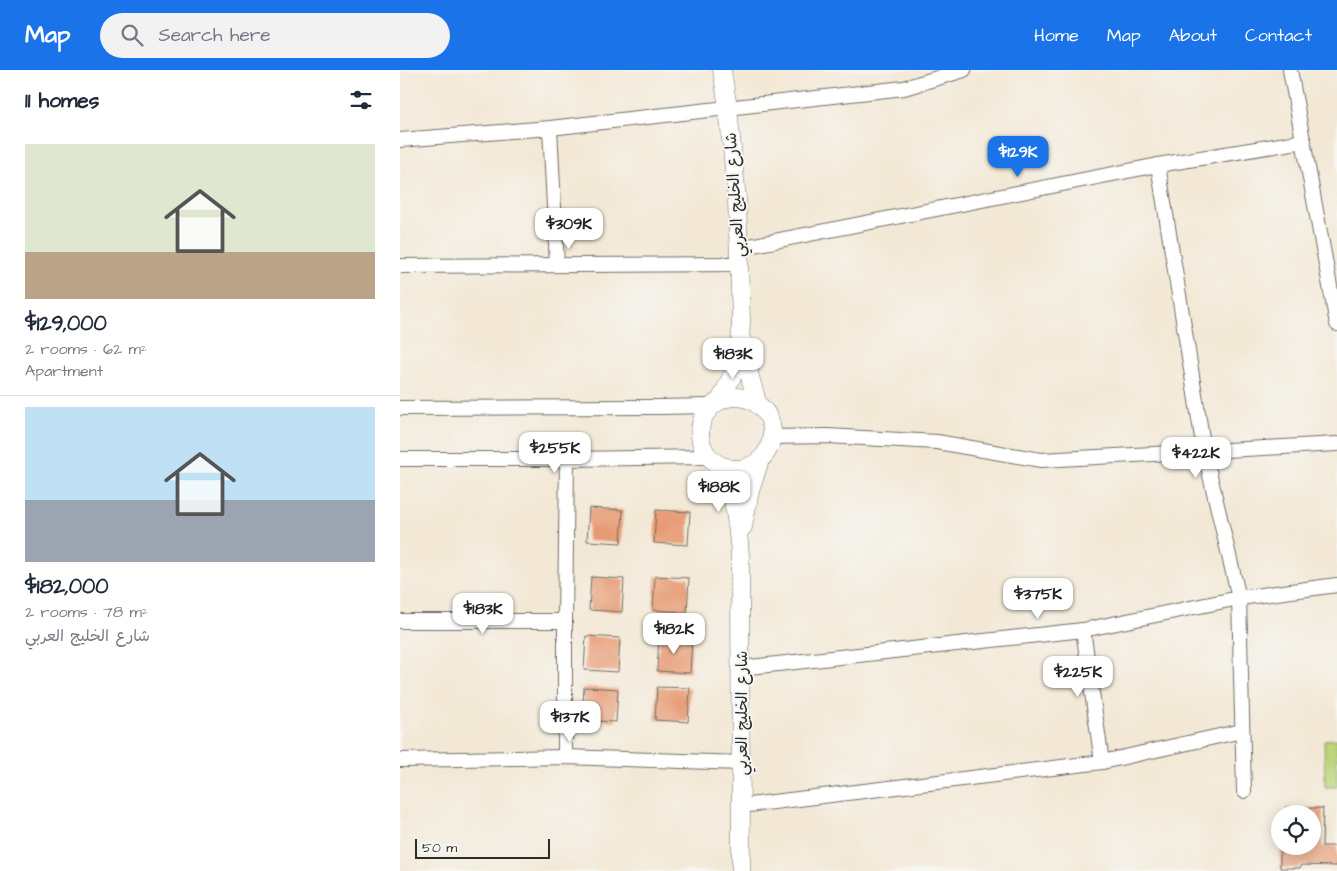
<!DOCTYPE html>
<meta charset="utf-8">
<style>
body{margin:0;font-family:"Architects Daughter","Playpen Sans Arabic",sans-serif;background:#f2f2f3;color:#1f2937;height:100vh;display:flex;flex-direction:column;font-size:19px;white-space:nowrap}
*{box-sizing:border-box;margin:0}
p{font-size:16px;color:#747a83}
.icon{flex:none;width:28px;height:28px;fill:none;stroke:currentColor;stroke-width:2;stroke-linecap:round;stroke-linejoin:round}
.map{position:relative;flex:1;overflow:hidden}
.drawer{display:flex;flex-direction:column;background:#fff;width:400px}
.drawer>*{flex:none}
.controls{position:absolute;left:871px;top:735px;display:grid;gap:10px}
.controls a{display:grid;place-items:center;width:50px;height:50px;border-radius:50%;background:#fff;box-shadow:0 2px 12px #0003;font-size:25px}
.scale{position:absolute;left:15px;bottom:12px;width:135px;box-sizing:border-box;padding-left:5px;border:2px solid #2b2b2b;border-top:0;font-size:14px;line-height:18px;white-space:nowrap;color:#2b2b2b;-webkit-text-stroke:4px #f6f6f2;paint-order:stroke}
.price{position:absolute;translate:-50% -42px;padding:0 11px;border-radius:10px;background:#fff;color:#222;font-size:16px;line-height:32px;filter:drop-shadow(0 1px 2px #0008)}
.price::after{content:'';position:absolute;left:50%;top:30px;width:15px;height:11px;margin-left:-8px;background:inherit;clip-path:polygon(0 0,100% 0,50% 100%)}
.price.current{background:#1a73e8;color:#fff}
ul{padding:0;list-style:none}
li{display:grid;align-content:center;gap:10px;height:265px;padding:0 25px}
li+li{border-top:1px solid #e0e1e3}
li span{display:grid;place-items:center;height:155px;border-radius:0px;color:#555}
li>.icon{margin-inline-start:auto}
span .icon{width:90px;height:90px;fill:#fffc;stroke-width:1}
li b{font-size:21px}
h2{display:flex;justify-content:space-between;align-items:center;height:60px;padding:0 25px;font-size:21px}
header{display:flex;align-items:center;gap:30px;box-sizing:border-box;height:70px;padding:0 25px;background:#1a73e8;color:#fff}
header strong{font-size:24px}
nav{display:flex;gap:28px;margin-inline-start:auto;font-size:18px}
.search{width:350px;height:45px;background:#f2f2f3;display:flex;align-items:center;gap:12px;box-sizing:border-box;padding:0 18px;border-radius:28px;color:#747a83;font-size:19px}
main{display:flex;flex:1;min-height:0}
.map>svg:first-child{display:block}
</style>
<header>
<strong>Map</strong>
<div class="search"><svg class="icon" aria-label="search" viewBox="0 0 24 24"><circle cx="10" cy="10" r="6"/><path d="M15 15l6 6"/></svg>Search here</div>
<nav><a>Home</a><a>Map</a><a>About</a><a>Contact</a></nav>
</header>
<main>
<section class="drawer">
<h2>11 homes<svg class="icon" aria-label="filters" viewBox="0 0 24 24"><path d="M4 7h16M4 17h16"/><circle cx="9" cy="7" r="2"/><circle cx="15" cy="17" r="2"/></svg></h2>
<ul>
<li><span style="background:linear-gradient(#dfe7d0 70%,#b9a48a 0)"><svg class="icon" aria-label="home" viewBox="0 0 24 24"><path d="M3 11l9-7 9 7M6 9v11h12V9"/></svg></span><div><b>$129,000</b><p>2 rooms · 62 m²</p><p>Apartment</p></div></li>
<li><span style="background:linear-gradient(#bfe0f5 60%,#9aa5b1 0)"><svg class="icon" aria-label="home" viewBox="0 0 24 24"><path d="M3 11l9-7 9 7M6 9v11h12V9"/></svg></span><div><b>$182,000</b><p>2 rooms · 78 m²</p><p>شارع الخليج العربي</p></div></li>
</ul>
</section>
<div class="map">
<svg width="937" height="801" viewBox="0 0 937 801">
<rect width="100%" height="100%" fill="#f6f6f2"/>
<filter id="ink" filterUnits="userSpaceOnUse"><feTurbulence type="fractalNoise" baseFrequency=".02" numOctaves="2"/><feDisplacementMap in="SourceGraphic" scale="10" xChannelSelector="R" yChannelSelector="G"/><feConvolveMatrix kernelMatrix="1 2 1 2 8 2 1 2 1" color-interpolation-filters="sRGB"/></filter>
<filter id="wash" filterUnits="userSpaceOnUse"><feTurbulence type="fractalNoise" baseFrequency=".0096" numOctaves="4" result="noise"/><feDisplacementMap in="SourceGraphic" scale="20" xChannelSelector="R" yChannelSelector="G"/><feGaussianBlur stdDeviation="1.12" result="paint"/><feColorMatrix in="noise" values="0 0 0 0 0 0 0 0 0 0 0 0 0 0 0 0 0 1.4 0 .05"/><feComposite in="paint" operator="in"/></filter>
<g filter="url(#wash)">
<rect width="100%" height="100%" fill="#f3e8d5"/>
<path fill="#bcd67b" stroke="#748053" d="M 937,669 L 937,717 L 925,717 L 924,670 Z"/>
<g id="blocks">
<g fill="#e79a72">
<path d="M 189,438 L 223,440 L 221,473 L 187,471 Z"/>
<path d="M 256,440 L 290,442 L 288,475 L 254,473 Z"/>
<path d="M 255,506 L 289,508 L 287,542 L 253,540 Z"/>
<path d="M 191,507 L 224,509 L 222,542 L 189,540 Z"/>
<path d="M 186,566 L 220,568 L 218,602 L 184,600 Z"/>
<path d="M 259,567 L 292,569 L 290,603 L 257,601 Z"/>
<path d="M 184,617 L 218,619 L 216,652 L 182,650 Z"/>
<path d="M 257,617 L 290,618 L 288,652 L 255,650 Z"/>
<path d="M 886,738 L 923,738 L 922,776 L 937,776 L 937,796 L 901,795 L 900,798 L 880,798 L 880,776 L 912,776 L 912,744 L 886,744 Z"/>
</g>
</g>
</g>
<g filter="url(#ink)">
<use href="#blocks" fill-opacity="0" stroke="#716d66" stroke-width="1"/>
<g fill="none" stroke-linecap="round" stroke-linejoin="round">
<defs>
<g id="minor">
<path d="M 890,0 L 937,254"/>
<path d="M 150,58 L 157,195"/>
<path d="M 0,70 L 150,58 L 504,18 L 564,0"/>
<path d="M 758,95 L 804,380 L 839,528 L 844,721"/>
<path d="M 339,178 L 758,95 L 904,71"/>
<path d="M 0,196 L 339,194"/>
<path d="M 0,338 L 259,337 L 311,336"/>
<path d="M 371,367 L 427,366 L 537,372 L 641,390 L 937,374"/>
<path d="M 0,389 L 167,389 L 309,387"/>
<path d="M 0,551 L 165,551"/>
<path d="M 683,560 L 702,692"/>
<path d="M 341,598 L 683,560 L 839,528 L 937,515"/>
<path d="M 165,687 L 165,551 L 167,389"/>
<path d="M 0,690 L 165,687 L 341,693"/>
<path d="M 341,736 L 702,692 L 842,661"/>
</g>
<g id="tertiary">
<path d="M 344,273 L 350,307 L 358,335"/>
<circle cx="336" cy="363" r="36"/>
<path d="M 321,329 L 333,304 L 340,278 L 341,250 L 337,130 L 328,38 L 322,0"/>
<path d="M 326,397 C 333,426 338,455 340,485 L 341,801"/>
<path d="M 343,457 L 350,421 L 360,390"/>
</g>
</defs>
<use href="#minor" stroke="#716d66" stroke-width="16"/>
<use href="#tertiary" stroke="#716d66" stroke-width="19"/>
<use href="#minor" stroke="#fff" stroke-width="14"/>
<use href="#tertiary" stroke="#fff" stroke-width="18"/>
</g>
</g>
<g text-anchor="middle" stroke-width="4" stroke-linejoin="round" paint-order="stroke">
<g font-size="16" fill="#2b2b2b" stroke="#f6f6f2">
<text transform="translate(334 125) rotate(-94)" y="6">شارع الخليج العربي</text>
<text transform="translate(341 643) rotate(-90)" y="6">شارع الخليج العربي</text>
</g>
</g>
</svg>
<div class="controls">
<a><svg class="icon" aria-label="locate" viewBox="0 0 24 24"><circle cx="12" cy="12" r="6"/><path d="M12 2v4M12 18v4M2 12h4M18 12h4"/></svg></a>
</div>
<div class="scale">50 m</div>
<b class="price current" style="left:618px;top:108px">$129K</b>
<b class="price" style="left:169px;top:180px">$309K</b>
<b class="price" style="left:333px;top:310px">$183K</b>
<b class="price" style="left:155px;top:404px">$255K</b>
<b class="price" style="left:796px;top:409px">$422K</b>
<b class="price" style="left:319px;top:443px">$188K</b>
<b class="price" style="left:638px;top:550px">$375K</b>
<b class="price" style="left:83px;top:565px">$183K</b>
<b class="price" style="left:274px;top:585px">$182K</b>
<b class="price" style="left:678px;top:628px">$225K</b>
<b class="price" style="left:170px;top:673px">$137K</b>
</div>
</main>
